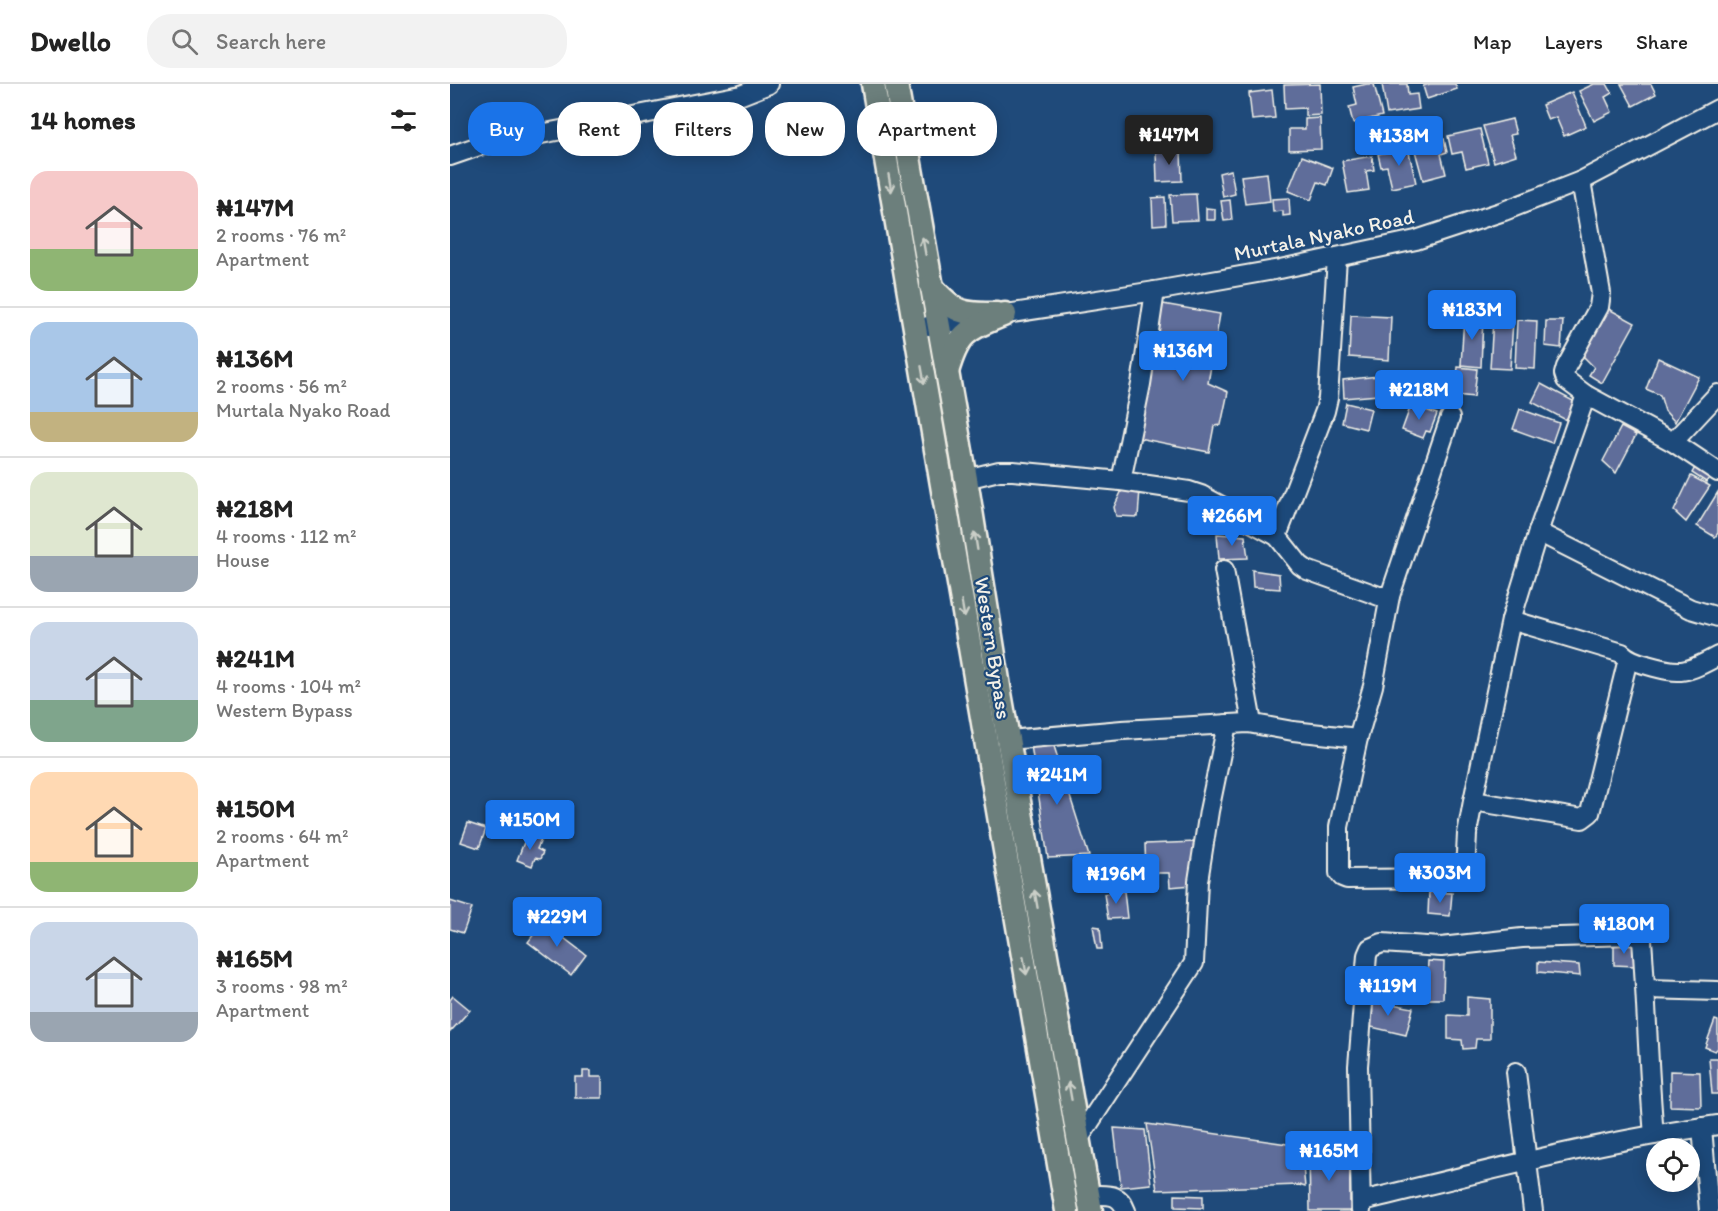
<!DOCTYPE html>
<meta charset="utf-8">
<style>
body{margin:0;font-family:Itim,sans-serif;background:#f2f2f2;color:#222;height:100vh;display:flex;flex-direction:column;font-size:22px;white-space:nowrap}
*{box-sizing:border-box;margin:0}
p{font-size:20px;color:#767676}
.icon{flex:none;width:33px;height:33px;fill:none;stroke:currentColor;stroke-width:2;stroke-linecap:round;stroke-linejoin:round}
.map{position:relative;flex:1;overflow:hidden}
.sheet{display:flex;flex-direction:column;background:#fff;width:450px}
.sheet>*{flex:none}
.guide{position:absolute;left:18px;top:18px;width:570px;height:54px;display:flex;gap:12px}
.tools{position:absolute;left:1196px;top:1054px;display:grid;gap:12px}
.tools a{display:grid;place-items:center;width:54px;height:54px;border-radius:50%;background:#fff;box-shadow:0 3px 15px #0003;font-size:30px}
.price{position:absolute;translate:-50% -51px;padding:0 14px;border-radius:6px;background:#1a73e8;color:#fff;font-size:20px;line-height:39px;filter:drop-shadow(0 2px 3px #0008)}
.price::after{content:'';position:absolute;left:50%;top:36px;width:18px;height:14px;margin-left:-9px;background:inherit;clip-path:polygon(0 0,100% 0,50% 100%)}
.price.on{background:#222;color:#fff}
ul{padding:0;list-style:none}
li{display:flex;align-items:center;gap:18px;height:150px;padding:0 30px}
li+li{border-top:2px solid #e0e0e0}
li span{display:grid;place-items:center;flex:none;width:168px;height:120px;border-radius:18px;color:#555}
li>.icon{margin-inline-start:auto}
span .icon{width:72px;height:72px;fill:#fffc;stroke-width:1}
li b{font-size:26px}
h2{display:flex;justify-content:space-between;align-items:center;height:72px;padding:0 30px;font-size:26px}
.pill{padding:0 21px;border-radius:24px;background:#fff;box-shadow:0 3px 15px #0003;font-size:21px;line-height:54px}
.pill.on{background:#1a73e8;color:#fff}
header{display:flex;align-items:center;gap:36px;box-sizing:border-box;height:84px;padding:0 30px;background:#fff;border-bottom:2px solid #e0e0e0}
header strong{font-size:28px}
nav{display:flex;gap:33px;margin-inline-start:auto;font-size:21px}
.search{width:420px;height:54px;background:#f2f2f2;display:flex;align-items:center;gap:15px;box-sizing:border-box;padding:0 21px;border-radius:24px;color:#767676;font-size:22px}
main{display:flex;flex:1;min-height:0}
.map>svg:first-child{display:block}
</style>
<header>
<strong>Dwello</strong>
<div class="search"><svg class="icon" aria-label="search" viewBox="0 0 24 24"><circle cx="10" cy="10" r="6"/><path d="M15 15l6 6"/></svg>Search here</div>
<nav><a>Map</a><a>Layers</a><a>Share</a></nav>
</header>
<main>
<section class="sheet">
<h2>14 homes<svg class="icon" aria-label="filters" viewBox="0 0 24 24"><path d="M4 7h16M4 17h16"/><circle cx="9" cy="7" r="2"/><circle cx="15" cy="17" r="2"/></svg></h2>
<ul>
<li><span style="background:linear-gradient(#f6c9c9 65%,#8fb573 0)"><svg class="icon" aria-label="home" viewBox="0 0 24 24"><path d="M3 11l9-7 9 7M6 9v11h12V9"/></svg></span><div><b>₦147M</b><p>2 rooms · 76 m²</p><p>Apartment</p></div></li>
<li><span style="background:linear-gradient(#a9c7e8 75%,#c2b280 0)"><svg class="icon" aria-label="home" viewBox="0 0 24 24"><path d="M3 11l9-7 9 7M6 9v11h12V9"/></svg></span><div><b>₦136M</b><p>2 rooms · 56 m²</p><p>Murtala Nyako Road</p></div></li>
<li><span style="background:linear-gradient(#dfe7d0 70%,#9aa5b1 0)"><svg class="icon" aria-label="home" viewBox="0 0 24 24"><path d="M3 11l9-7 9 7M6 9v11h12V9"/></svg></span><div><b>₦218M</b><p>4 rooms · 112 m²</p><p>House</p></div></li>
<li><span style="background:linear-gradient(#c9d6e8 65%,#7fa58c 0)"><svg class="icon" aria-label="home" viewBox="0 0 24 24"><path d="M3 11l9-7 9 7M6 9v11h12V9"/></svg></span><div><b>₦241M</b><p>4 rooms · 104 m²</p><p>Western Bypass</p></div></li>
<li><span style="background:linear-gradient(#ffd9b3 75%,#8fb573 0)"><svg class="icon" aria-label="home" viewBox="0 0 24 24"><path d="M3 11l9-7 9 7M6 9v11h12V9"/></svg></span><div><b>₦150M</b><p>2 rooms · 64 m²</p><p>Apartment</p></div></li>
<li><span style="background:linear-gradient(#c9d6e8 75%,#9aa5b1 0)"><svg class="icon" aria-label="home" viewBox="0 0 24 24"><path d="M3 11l9-7 9 7M6 9v11h12V9"/></svg></span><div><b>₦165M</b><p>3 rooms · 98 m²</p><p>Apartment</p></div></li>
</ul>
</section>
<div class="map">
<svg width="1268" height="1127" viewBox="0 0 1268 1127">
<rect width="100%" height="100%" fill="#1f4a7a"/>
<filter id="ink" filterUnits="userSpaceOnUse"><feTurbulence type="fractalNoise" baseFrequency=".0167" numOctaves="2"/><feDisplacementMap in="SourceGraphic" scale="12" xChannelSelector="R" yChannelSelector="G"/><feConvolveMatrix kernelMatrix="1 2 1 2 8 2 1 2 1" color-interpolation-filters="sRGB"/></filter>
<g filter="url(#ink)">
<g fill="#5e6d9a" stroke="#f4f1e8" stroke-width="1.5">
<path d="M 870,0 L 871,31 L 855,32 L 855,24 L 835,25 L 834,1 Z"/>
<path d="M 917,0 L 924,0 L 932,32 L 903,39 L 899,23 L 907,21 L 903,3 Z"/>
<path d="M 932,0 L 957,0 L 958,11 L 967,10 L 969,25 L 937,30 Z"/>
<path d="M 980,0 L 1005,0 L 1007,5 L 977,15 L 973,2 Z"/>
<path d="M 1144,0 L 1157,0 L 1162,9 L 1155,13 L 1162,28 L 1144,37 L 1129,7 Z"/>
<path d="M 1171,0 L 1201,0 L 1206,10 L 1183,22 Z"/>
<path d="M 822,6 L 825,34 L 802,36 L 799,9 Z"/>
<path d="M 1122,8 L 1136,42 L 1114,52 L 1106,33 L 1098,36 L 1092,21 Z"/>
<path d="M 870,34 L 871,65 L 839,66 L 839,45 L 855,45 L 855,35 Z"/>
<path d="M 1062,35 L 1066,50 L 1060,51 L 1066,71 L 1044,78 L 1033,42 Z"/>
<path d="M 1030,45 L 1038,79 L 1016,84 L 1012,68 L 1002,70 L 998,52 Z"/>
<path d="M 994,55 L 997,68 L 991,70 L 996,90 L 973,96 L 964,63 Z"/>
<path d="M 958,64 L 966,99 L 942,104 L 937,82 L 931,83 L 928,70 Z"/>
<path d="M 731,66 L 732,97 L 707,98 L 706,67 Z"/>
<path d="M 852,72 L 883,84 L 877,101 L 868,98 L 861,116 L 838,107 Z"/>
<path d="M 922,72 L 924,86 L 916,87 L 919,106 L 898,109 L 892,77 Z"/>
<path d="M 781,86 L 785,110 L 773,113 L 769,89 Z"/>
<path d="M 817,89 L 820,117 L 795,120 L 791,92 Z"/>
<path d="M 746,110 L 748,136 L 722,137 L 720,111 Z"/>
<path d="M 715,113 L 716,140 L 703,141 L 702,114 Z"/>
<path d="M 839,114 L 840,131 L 833,132 L 833,127 L 823,128 L 822,115 Z"/>
<path d="M 780,116 L 782,136 L 774,137 L 771,117 Z"/>
<path d="M 756,124 L 765,125 L 765,136 L 756,136 Z"/>
<path d="M 713,220 L 770,230 L 758,299 L 778,308 L 771,341 L 764,342 L 759,368 L 688,354 Z"/>
<path d="M 1157,224 L 1185,239 L 1152,299 L 1139,291 L 1144,283 L 1132,271 Z"/>
<path d="M 901,231 L 941,233 L 939,276 L 899,273 Z"/>
<path d="M 1014,232 L 1033,233 L 1031,283 L 1011,281 Z"/>
<path d="M 1043,235 L 1063,236 L 1060,285 L 1040,284 Z"/>
<path d="M 1067,236 L 1087,237 L 1085,285 L 1065,284 Z"/>
<path d="M 1096,237 L 1113,237 L 1111,264 L 1095,262 Z"/>
<path d="M 1208,274 L 1249,293 L 1225,338 L 1215,327 L 1210,311 L 1196,305 Z"/>
<path d="M 1008,283 L 1027,285 L 1024,313 L 1005,311 Z"/>
<path d="M 937,291 L 939,310 L 894,314 L 893,296 Z"/>
<path d="M 1091,300 L 1125,318 L 1116,336 L 1082,318 Z"/>
<path d="M 896,319 L 921,325 L 916,345 L 892,339 Z"/>
<path d="M 961,321 L 987,330 L 980,348 L 976,347 L 973,354 L 952,346 Z"/>
<path d="M 1070,325 L 1109,339 L 1102,359 L 1063,345 Z"/>
<path d="M 1171,343 L 1186,351 L 1166,389 L 1153,377 Z"/>
<path d="M 1247,380 L 1263,389 L 1256,398 L 1242,389 Z"/>
<path d="M 1241,392 L 1260,402 L 1236,438 L 1224,427 Z"/>
<path d="M 674,402 L 690,405 L 688,433 L 666,432 L 664,423 Z"/>
<path d="M 1268,408 L 1268,449 L 1265,453 L 1247,442 Z"/>
<path d="M 767,450 L 795,452 L 798,474 L 769,475 Z"/>
<path d="M 802,486 L 829,490 L 830,505 L 803,503 Z"/>
<path d="M 603,659 L 639,772 L 598,774 L 581,661 Z"/>
<path d="M 18,739 L 36,745 L 29,764 L 11,758 Z"/>
<path d="M 77,751 L 91,756 L 87,765 L 93,768 L 90,775 L 85,774 L 82,782 L 67,776 Z"/>
<path d="M 746,758 L 742,801 L 720,803 L 719,789 L 696,789 L 695,760 Z"/>
<path d="M 674,807 L 677,834 L 658,835 L 654,810 Z"/>
<path d="M 979,808 L 1002,809 L 1000,832 L 978,830 Z"/>
<path d="M 0,817 L 22,824 L 13,849 L 0,845 Z"/>
<path d="M 93,838 L 136,871 L 121,891 L 78,858 Z"/>
<path d="M 643,842 L 650,843 L 652,865 L 647,865 Z"/>
<path d="M 1164,861 L 1184,861 L 1185,882 L 1164,881 Z"/>
<path d="M 978,877 L 994,878 L 993,915 L 976,915 Z"/>
<path d="M 1088,878 L 1129,881 L 1130,892 L 1088,888 Z"/>
<path d="M 3,912 L 20,926 L 0,948 L 0,916 Z"/>
<path d="M 1017,913 L 1040,915 L 1040,955 L 1026,955 L 1025,964 L 1013,965 L 1012,956 L 998,955 L 998,931 L 1017,932 Z"/>
<path d="M 916,915 L 963,924 L 956,951 L 917,942 Z"/>
<path d="M 1265,936 L 1268,937 L 1268,964 L 1265,967 L 1255,963 Z"/>
<path d="M 1259,974 L 1268,974 L 1268,1010 L 1262,1010 Z"/>
<path d="M 133,987 L 140,987 L 140,993 L 152,993 L 152,1014 L 125,1014 L 125,993 L 133,993 Z"/>
<path d="M 1220,987 L 1250,988 L 1251,1023 L 1220,1022 Z"/>
<path d="M 697,1040 L 851,1062 L 855,1103 L 849,1101 L 707,1106 Z"/>
<path d="M 664,1044 L 695,1046 L 701,1100 L 671,1103 Z"/>
<path d="M 859,1067 L 900,1073 L 900,1127 L 860,1127 Z"/>
<path d="M 725,1111 L 753,1112 L 753,1124 L 725,1123 Z"/>
</g>
<g fill="none" stroke-linecap="round" stroke-linejoin="round">
<defs>
<g id="minor">
<path d="M 0,72 L 29,62 L 291,11 L 319,0"/>
<path d="M 1131,97 L 1151,209 L 1149,223 L 1116,283 L 1114,290 L 1116,296 L 1136,311 L 1223,358 L 1268,388"/>
<path d="M 478,242 L 705,207 L 830,185 L 966,156 L 1054,127 L 1131,97 L 1268,25"/>
<path d="M 1000,334 L 940,512 L 923,602 L 908,654 L 889,743 L 889,789 L 892,793 L 897,795 L 1009,794 L 1015,788 L 1017,750 L 1023,717 L 1061,536 L 1088,448 L 1136,311"/>
<path d="M 1223,358 L 1268,310"/>
<path d="M 516,395 L 549,387 L 563,387 L 671,397 L 739,407 L 751,411 L 827,452 L 850,481 L 857,486 L 929,512 L 940,512"/>
<path d="M 671,397 L 691,300 L 705,207"/>
<path d="M 1088,448 L 1241,525 L 1268,533"/>
<path d="M 827,452 L 875,327 L 878,314 L 887,174"/>
<path d="M 774,486 L 802,639"/>
<path d="M 1061,536 L 1172,569 C 1179,576 1187,578 1197,581 C 1232,591 1236,589 1268,572"/>
<path d="M 558,656 L 672,646 L 798,639 L 843,647 L 908,654"/>
<path d="M 1023,717 L 1132,735 L 1140,729 L 1178,575"/>
<path d="M 1196,905 L 1268,907"/>
<path d="M 1066,988 L 1083,1127"/>
<path d="M 1252,1043 L 1259,1127"/>
<path d="M 628,1056 L 744,879 L 748,797 L 759,727 L 777,640"/>
<path d="M 638,1111 C 656,1112 669,1107 676,1127"/>
<path d="M 912,1117 C 1029,1089 1148,1057 1268,1041"/>
<path d="M 911,1127 L 908,982 L 917,871 L 920,864 L 932,859 L 991,863 L 1072,854 L 1183,851 L 1192,856 C 1197,921 1198,986 1204,1051"/>
</g>
<g id="major">
<path d="M 423,0 L 617,1127"/>
<path d="M 446,0 L 516,395 L 550,609 L 641,1127"/>
<path d="M 481,202 C 506,230 511,230 547,230"/>
<path d="M 497,288 C 509,247 517,246 555,230"/>
</g>
</defs>
<use href="#minor" stroke="#f4f1e8" stroke-width="22"/>
<use href="#major" stroke="#f4f1e8" stroke-width="27"/>
<use href="#minor" stroke="#1f4a7a" stroke-width="18"/>
<use href="#major" stroke="#6c7f7c" stroke-width="22"/>
</g>
<defs><path id="oneway-shaft" d="M-6 0H5M1.5-3L5.5 0L1.5 3" fill="none" stroke-width="1.6" stroke-linecap="round" stroke-linejoin="round" transform="scale(1.5)"/></defs>
<g stroke="#cbcfc8">
<use href="#oneway-shaft" transform="translate(440 99) rotate(80)"/>
<use href="#oneway-shaft" transform="translate(474 162) rotate(-100)"/>
<use href="#oneway-shaft" transform="translate(473 291) rotate(80)"/>
<use href="#oneway-shaft" transform="translate(526 457) rotate(-99)"/>
<use href="#oneway-shaft" transform="translate(513 525) rotate(80)"/>
<use href="#oneway-shaft" transform="translate(586 815) rotate(-100)"/>
<use href="#oneway-shaft" transform="translate(575 882) rotate(80)"/>
<use href="#oneway-shaft" transform="translate(620 1007) rotate(-100)"/>
</g>
</g>
<g text-anchor="middle" stroke-width="4.5" stroke-linejoin="round" paint-order="stroke">
<g font-size="21" fill="#f4f1e8" stroke="#1f4a7a">
<text transform="translate(874 151) rotate(-12)" y="7">Murtala Nyako Road</text>
<text transform="translate(543 564) rotate(81)" y="7">Western Bypass</text>
</g>
</g>
</svg>
<div class="tools">
<a><svg class="icon" aria-label="locate" viewBox="0 0 24 24"><circle cx="12" cy="12" r="6"/><path d="M12 2v4M12 18v4M2 12h4M18 12h4"/></svg></a>
</div>
<b class="price on" style="left:719px;top:82px">₦147M</b>
<b class="price" style="left:949px;top:83px">₦138M</b>
<b class="price" style="left:1022px;top:257px">₦183M</b>
<b class="price" style="left:733px;top:298px">₦136M</b>
<b class="price" style="left:969px;top:337px">₦218M</b>
<b class="price" style="left:782px;top:463px">₦266M</b>
<b class="price" style="left:607px;top:722px">₦241M</b>
<b class="price" style="left:80px;top:767px">₦150M</b>
<b class="price" style="left:990px;top:820px">₦303M</b>
<b class="price" style="left:666px;top:821px">₦196M</b>
<b class="price" style="left:107px;top:864px">₦229M</b>
<b class="price" style="left:1174px;top:871px">₦180M</b>
<b class="price" style="left:938px;top:933px">₦119M</b>
<b class="price" style="left:879px;top:1098px">₦165M</b>
<div class="guide">
<a class="pill on">Buy</a>
<a class="pill">Rent</a>
<a class="pill">Filters</a>
<a class="pill">New</a>
<a class="pill">Apartment</a>
</div>
</div>
</main>
